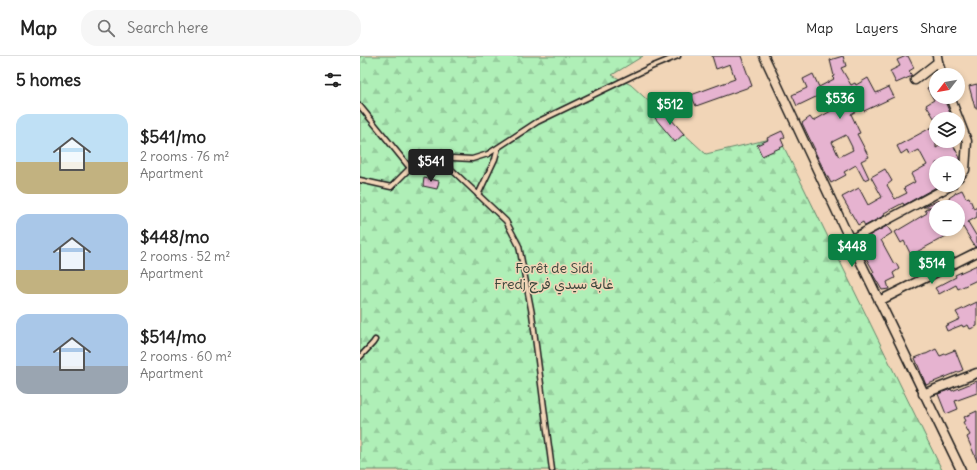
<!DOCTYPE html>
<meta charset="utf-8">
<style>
body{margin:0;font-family:Delius,"Playpen Sans Arabic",sans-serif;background:#f6f6f6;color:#222;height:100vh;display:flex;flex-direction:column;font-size:15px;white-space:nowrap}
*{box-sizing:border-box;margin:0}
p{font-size:13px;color:#767676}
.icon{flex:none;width:22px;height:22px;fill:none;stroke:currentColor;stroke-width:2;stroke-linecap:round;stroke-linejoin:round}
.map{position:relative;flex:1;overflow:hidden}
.details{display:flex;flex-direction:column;background:#fff;width:360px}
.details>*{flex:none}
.needle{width:26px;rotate:239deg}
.controls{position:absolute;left:569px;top:12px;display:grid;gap:8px}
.controls a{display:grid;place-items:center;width:36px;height:36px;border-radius:50%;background:#fff;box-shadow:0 2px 6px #0003;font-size:20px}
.price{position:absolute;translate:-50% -34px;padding:0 9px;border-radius:4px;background:#0b8043;color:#fff;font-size:13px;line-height:26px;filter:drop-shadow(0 1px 2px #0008)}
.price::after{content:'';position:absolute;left:50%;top:24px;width:12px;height:9px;margin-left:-6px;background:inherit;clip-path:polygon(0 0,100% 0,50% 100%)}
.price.active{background:#222;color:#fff}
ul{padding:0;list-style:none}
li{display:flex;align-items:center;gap:12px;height:100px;padding:0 16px}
li span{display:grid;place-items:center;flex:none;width:112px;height:80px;border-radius:12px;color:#555}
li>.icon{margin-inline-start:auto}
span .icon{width:48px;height:48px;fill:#fffc;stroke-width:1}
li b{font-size:17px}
h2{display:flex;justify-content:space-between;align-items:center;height:48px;padding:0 16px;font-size:17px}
header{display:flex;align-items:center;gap:24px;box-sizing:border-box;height:56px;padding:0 20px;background:#fff;border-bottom:1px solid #e0e0e0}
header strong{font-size:19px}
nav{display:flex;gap:22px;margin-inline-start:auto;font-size:14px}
.search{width:280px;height:36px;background:#f6f6f6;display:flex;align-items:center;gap:10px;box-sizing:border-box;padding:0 14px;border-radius:16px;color:#767676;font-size:15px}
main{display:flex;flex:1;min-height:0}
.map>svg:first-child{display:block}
</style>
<header>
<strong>Map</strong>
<div class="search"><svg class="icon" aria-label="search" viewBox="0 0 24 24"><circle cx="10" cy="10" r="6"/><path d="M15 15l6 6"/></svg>Search here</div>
<nav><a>Map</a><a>Layers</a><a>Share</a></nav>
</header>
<main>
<section class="details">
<h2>5 homes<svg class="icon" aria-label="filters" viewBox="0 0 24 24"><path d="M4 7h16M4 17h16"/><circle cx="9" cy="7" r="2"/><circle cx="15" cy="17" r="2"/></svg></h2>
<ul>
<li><span style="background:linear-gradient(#bfe0f5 60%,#c2b280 0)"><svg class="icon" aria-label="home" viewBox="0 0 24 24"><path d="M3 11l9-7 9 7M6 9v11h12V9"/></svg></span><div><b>$541/mo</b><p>2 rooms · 76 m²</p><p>Apartment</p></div></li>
<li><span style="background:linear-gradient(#a9c7e8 70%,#c2b280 0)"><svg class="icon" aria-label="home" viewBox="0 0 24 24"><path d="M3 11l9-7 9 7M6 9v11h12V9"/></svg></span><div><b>$448/mo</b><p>2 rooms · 52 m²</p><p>Apartment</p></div></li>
<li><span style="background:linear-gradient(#a9c7e8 65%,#9aa5b1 0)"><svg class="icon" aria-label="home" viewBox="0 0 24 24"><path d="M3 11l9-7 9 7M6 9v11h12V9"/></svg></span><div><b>$514/mo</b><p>2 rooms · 60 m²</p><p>Apartment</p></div></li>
</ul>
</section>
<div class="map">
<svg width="617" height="414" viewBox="0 0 617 414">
<defs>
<pattern id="forest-firs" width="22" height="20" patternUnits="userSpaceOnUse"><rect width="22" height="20" fill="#afefb7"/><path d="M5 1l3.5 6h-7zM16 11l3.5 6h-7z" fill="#96cc9d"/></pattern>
</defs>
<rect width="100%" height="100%" fill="#f1d5b7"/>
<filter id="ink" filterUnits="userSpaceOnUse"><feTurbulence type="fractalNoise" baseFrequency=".025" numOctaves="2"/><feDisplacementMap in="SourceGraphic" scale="8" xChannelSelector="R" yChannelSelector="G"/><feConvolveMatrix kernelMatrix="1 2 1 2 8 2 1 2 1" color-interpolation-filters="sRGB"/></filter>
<g filter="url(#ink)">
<path fill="url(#forest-firs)" stroke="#66866a" d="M 0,0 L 283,0 L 252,19 L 271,29 L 346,98 L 419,81 L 582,414 L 0,414 Z"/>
<g fill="#e6b3d0" stroke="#1c1c1c" fill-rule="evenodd">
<path d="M 352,0 L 381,0 L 392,30 L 336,50 L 331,39 L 375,23 L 370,8 L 356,13 Z"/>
<path d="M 483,0 L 486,10 L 481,12 L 491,29 L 495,27 L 496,29 L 508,22 L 516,37 L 529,31 L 534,41 L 504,55 L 502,52 L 491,58 L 500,77 L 497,78 L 509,101 L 501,105 L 509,122 L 504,124 L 496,109 L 484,116 L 486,119 L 471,127 L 461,108 L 454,94 L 455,94 L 442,67 L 450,61 L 453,65 L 471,55 L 462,38 L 437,50 L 432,39 L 447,32 L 443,23 L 453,18 L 459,31 L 474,23 L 472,21 L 474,20 L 470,4 ZM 486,79 L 492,91 L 492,92 L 493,94 L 479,101 L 472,86 Z"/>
<path d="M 546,0 L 548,0 L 554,12 L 549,15 L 552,20 L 536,27 L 530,15 L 540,10 L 537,4 Z"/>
<path d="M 576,26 L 576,41 L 583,41 L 590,57 L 590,58 L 593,63 L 578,63 L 576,60 L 576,65 L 566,49 L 574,44 L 567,32 Z"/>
<path d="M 617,28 L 617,52 L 615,52 L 609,30 Z"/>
<path d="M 304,55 L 324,78 L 315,86 L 295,62 Z"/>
<path d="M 576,69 L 576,92 L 588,85 L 591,85 L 600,102 L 600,107 L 576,107 L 576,129 L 580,129 L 544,149 L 543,147 L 524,157 L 525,159 L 505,170 L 503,166 L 498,169 L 482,141 L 499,132 L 508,149 L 522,141 L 511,121 L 525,113 L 532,125 L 527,129 L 535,143 L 547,137 L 544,132 L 555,126 L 551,118 L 567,109 L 559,94 L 549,99 L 547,94 L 541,98 L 537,90 Z"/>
<path d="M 422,75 L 425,81 L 421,83 L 424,90 L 402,100 L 397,89 L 408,84 L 407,82 Z"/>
<path d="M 64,122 L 79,125 L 77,133 L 63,130 Z"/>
<path d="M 602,134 L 606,142 L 609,141 L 614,153 L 617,151 L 617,161 L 608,166 L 617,181 L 617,191 L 615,191 L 603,171 L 551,199 L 544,185 L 541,187 L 535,176 L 567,157 L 565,154 L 571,151 L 563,151 L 579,144 L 581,147 L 595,138 L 595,137 ZM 576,151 L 598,151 L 598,173 L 576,173 Z"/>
<path d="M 527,170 L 532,177 L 521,184 L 534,208 L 536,207 L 539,213 L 533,217 L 535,222 L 527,226 L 529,233 L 522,234 L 512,217 L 514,216 L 501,193 L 512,185 L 510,180 L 510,179 Z"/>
<path d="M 617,209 L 617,224 L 598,233 L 596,229 L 579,238 L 575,232 L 596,221 L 595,219 Z"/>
<path d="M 617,246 L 617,270 L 610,273 L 608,269 L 603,271 L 602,269 L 587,275 L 585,270 L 600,263 L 596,256 Z"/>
<path d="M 576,293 L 580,300 L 595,294 L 603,314 L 566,329 L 555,302 L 565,298 L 566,298 Z"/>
<path d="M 617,325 L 617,337 L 595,345 L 598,353 L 586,358 L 578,338 L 591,333 L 592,335 Z"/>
<path d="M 617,355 L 617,405 L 607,381 L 610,379 L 603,366 L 606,365 L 604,361 Z"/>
</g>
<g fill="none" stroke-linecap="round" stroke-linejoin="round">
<defs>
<g id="service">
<path d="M 0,50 L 50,112 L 91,113 L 146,165 L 159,190 L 172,258 L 192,414"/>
<path d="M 93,102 L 112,103 L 128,98 L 177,66 L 291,11 L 318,0"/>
<path d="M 0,124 L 31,131 L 50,112"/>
<path d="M 118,139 L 135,103 L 138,92"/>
<path d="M 0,301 L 13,287 L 15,284"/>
</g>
<g id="minor">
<path d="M 404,0 L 490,184 L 601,414"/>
<path d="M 578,6 L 582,19"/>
<path d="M 555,24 L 578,6 L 577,0"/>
<path d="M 590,41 L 607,85 L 605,114 L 598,122"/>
<path d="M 490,184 L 592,129"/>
<path d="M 519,245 L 617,196"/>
<path d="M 563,338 L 617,317"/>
</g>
</defs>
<use href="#service" stroke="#1c1c1c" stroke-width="7"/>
<use href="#minor" stroke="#1c1c1c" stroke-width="11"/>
<use href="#service" stroke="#f1d5b7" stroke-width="4"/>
<use href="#minor" stroke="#f1d5b7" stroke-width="8"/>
</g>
</g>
<g text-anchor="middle" stroke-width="3" stroke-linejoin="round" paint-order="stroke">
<g font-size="14" fill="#39463b" stroke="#f1d5b7">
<text x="194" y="217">Forêt de Sidi<tspan x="194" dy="16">Fredj غابة سيدي فرج</tspan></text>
</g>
</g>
</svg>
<div class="controls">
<a><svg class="needle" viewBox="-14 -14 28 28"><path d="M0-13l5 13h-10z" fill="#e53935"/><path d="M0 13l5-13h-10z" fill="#767676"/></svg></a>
<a><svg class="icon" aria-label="layers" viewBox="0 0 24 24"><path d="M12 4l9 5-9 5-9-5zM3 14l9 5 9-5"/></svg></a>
<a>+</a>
<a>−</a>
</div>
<b class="price" style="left:480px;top:64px">$536</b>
<b class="price" style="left:310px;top:70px">$512</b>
<b class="price active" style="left:71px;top:127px">$541</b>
<b class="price" style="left:492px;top:212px">$448</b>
<b class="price" style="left:572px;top:229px">$514</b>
</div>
</main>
